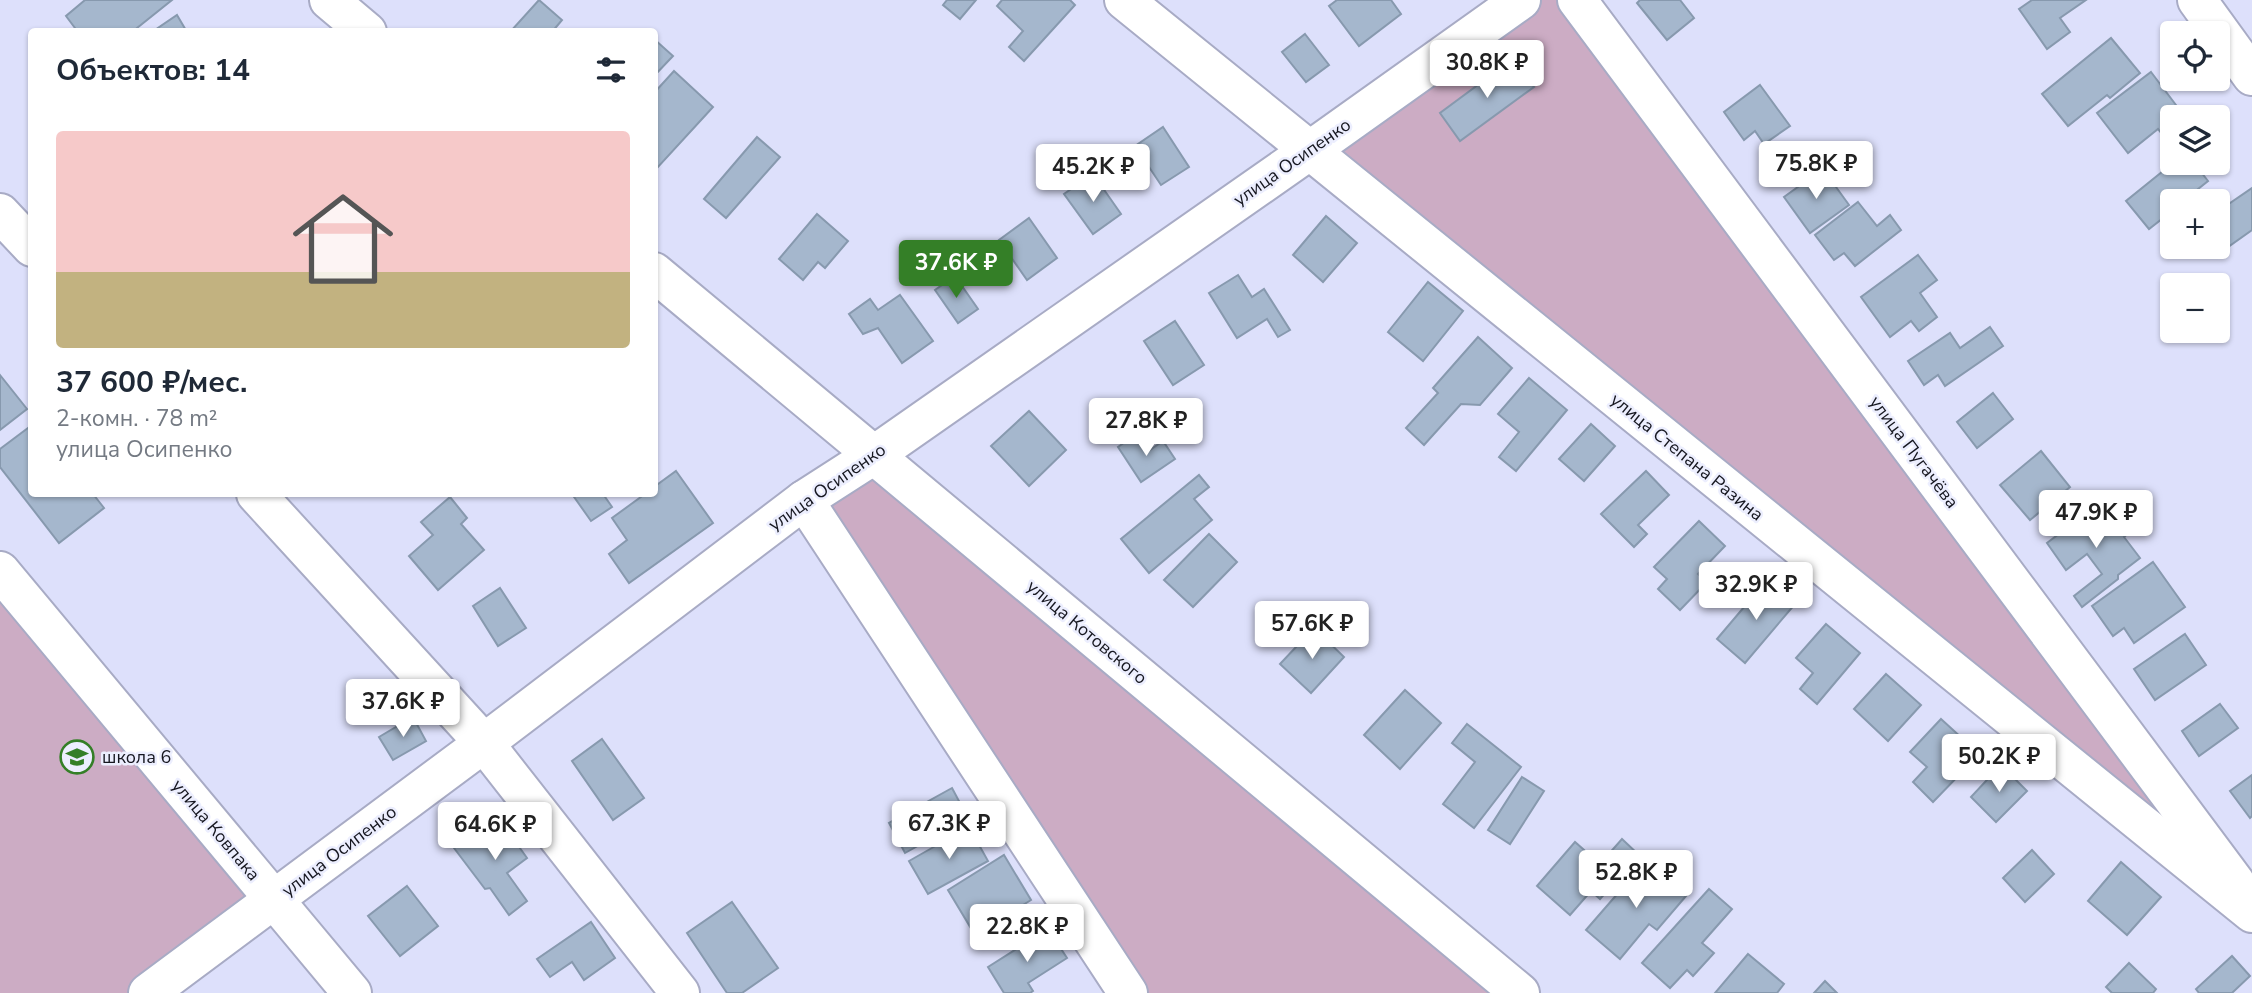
<!DOCTYPE html>
<html lang="ru">
<meta charset="utf-8">
<style>
body{margin:0;font-family:"Nunito Sans",sans-serif;background:#f2f2f3;color:#1f2937;height:100vh;display:flex;flex-direction:column;font-size:26px;white-space:nowrap}
*{box-sizing:border-box;margin:0}
p{font-size:23px;color:#747a83}
.icon{flex:none;width:38px;height:38px;fill:none;stroke:currentColor;stroke-width:2;stroke-linecap:round;stroke-linejoin:round}
.map{position:relative;flex:1;overflow:hidden}
.sheet{position:absolute;left:28px;top:28px;width:630px;height:469px;display:flex;flex-direction:column;background:#fff;border-radius:7px;box-shadow:0 2px 5px #0004}
.sheet>*{flex:none}
.buttons{position:absolute;left:2160px;top:21px;display:grid;gap:14px}
.buttons a{display:grid;place-items:center;width:70px;height:70px;border-radius:7px;background:#fff;box-shadow:0 2px 5px #0004;font-size:35px}
.price{position:absolute;translate:-50% -60px;padding:0 16px;border-radius:7px;background:#fff;color:#222;font-size:23px;line-height:46px;filter:drop-shadow(0 2px 4px #0008)}
.price::after{content:'';position:absolute;left:50%;top:42px;width:21px;height:16px;margin-left:-10px;background:inherit;clip-path:polygon(0 0,100% 0,50% 100%)}
.price.selected{background:#347f27;color:#fff}
ul{padding:0;list-style:none}
li{display:grid;align-content:center;gap:14px;height:371px;padding:0 28px}
li+li{border-top:2px solid #e0e1e3}
li span{display:grid;place-items:center;height:217px;border-radius:7px;color:#555}
li>.icon{margin-inline-start:auto}
span .icon{width:126px;height:126px;fill:#fffc;stroke-width:1}
li b{font-size:30px}
h2{display:flex;justify-content:space-between;align-items:center;height:84px;padding:0 28px;font-size:30px}
.map>svg:first-child{display:block}
</style>
<div class="map">
<svg width="2252" height="993" viewBox="0 0 2252 993">
<rect width="100%" height="100%" fill="#dde0fb"/>
<g fill="#ccacc4">
<path d="M 1520,0 L 1596,0 L 2252,903 L 1309,151 Z"/>
<path d="M 874,455 L 1520,993 L 1128,993 L 804,500 Z"/>
<path d="M 0,571 L 274,899 L 147,993 L 0,993 Z"/>
</g>
<g fill="#a5b7cd" stroke="#8799ae" stroke-width="2">
<path d="M 85,0 L 172,0 L 132,32 L 78,32 L 66,16 Z"/>
<path d="M 539,0 L 562,20 L 552,32 L 510,32 Z"/>
<path d="M 947,0 L 976,0 L 960,19 L 943,5 Z"/>
<path d="M 1002,0 L 1070,0 L 1075,5 L 1024,61 L 1009,47 L 1023,31 L 997,6 Z"/>
<path d="M 1337,0 L 1391,0 L 1401,14 L 1359,46 L 1329,6 Z"/>
<path d="M 1640,0 L 1680,0 L 1694,18 L 1667,40 L 1637,3 Z"/>
<path d="M 2032,0 L 2086,0 L 2060,18 L 2070,32 L 2047,49 L 2019,9 Z"/>
<path d="M 177,15 L 187,32 L 152,32 Z"/>
<path d="M 1305,34 L 1329,65 L 1306,82 L 1282,52 Z"/>
<path d="M 2111,38 L 2140,73 L 2110,98 L 2107,95 L 2068,126 L 2042,94 Z"/>
<path d="M 654,39 L 673,56 L 654,76 Z"/>
<path d="M 1513,59 L 1534,87 L 1460,141 L 1440,113 Z"/>
<path d="M 674,71 L 713,107 L 658,167 L 654,164 L 654,93 Z"/>
<path d="M 2151,72 L 2185,117 L 2172,117 L 2172,133 L 2165,138 L 2158,129 L 2128,153 L 2097,113 Z"/>
<path d="M 1760,85 L 1790,126 L 1764,144 L 1755,131 L 1744,140 L 1724,112 Z"/>
<path d="M 1163,127 L 1189,167 L 1161,185 L 1135,146 Z"/>
<path d="M 757,137 L 780,157 L 726,218 L 704,199 Z"/>
<path d="M 2173,163 L 2194,163 L 2208,181 L 2183,201 L 2172,201 L 2172,211 L 2149,229 L 2126,201 Z"/>
<path d="M 1823,169 L 1849,205 L 1810,233 L 1784,197 Z"/>
<path d="M 1093,174 L 1121,214 L 1093,234 L 1064,194 Z"/>
<path d="M 2252,188 L 2252,230 L 2228,247 L 2217,232 L 2217,212 Z"/>
<path d="M 1858,202 L 1877,226 L 1890,215 L 1901,230 L 1855,266 L 1844,253 L 1834,260 L 1815,235 Z"/>
<path d="M 817,214 L 848,241 L 825,268 L 818,262 L 803,280 L 779,259 Z"/>
<path d="M 1326,216 L 1357,243 L 1323,282 L 1293,255 Z"/>
<path d="M 1029,218 L 1057,258 L 1027,280 L 999,240 Z"/>
<path d="M 1918,255 L 1937,280 L 1920,293 L 1937,317 L 1919,331 L 1911,321 L 1890,337 L 1861,297 Z"/>
<path d="M 1238,275 L 1252,297 L 1264,289 L 1290,330 L 1278,337 L 1267,319 L 1237,338 L 1209,293 Z"/>
<path d="M 955,276 L 978,309 L 958,323 L 935,290 Z"/>
<path d="M 1428,282 L 1463,311 L 1423,361 L 1388,332 Z"/>
<path d="M 900,295 L 933,341 L 902,363 L 878,328 L 863,334 L 849,314 L 870,299 L 878,310 Z"/>
<path d="M 1175,321 L 1204,365 L 1173,385 L 1144,341 Z"/>
<path d="M 1990,327 L 2003,346 L 1945,386 L 1938,375 L 1924,385 L 1908,361 L 1950,333 L 1960,348 Z"/>
<path d="M 1478,337 L 1512,368 L 1480,405 L 1461,404 L 1424,445 L 1406,428 L 1438,393 L 1433,388 Z"/>
<path d="M 0,375 L 27,409 L 0,430 Z"/>
<path d="M 1529,378 L 1567,410 L 1516,471 L 1499,457 L 1519,432 L 1498,414 Z"/>
<path d="M 1993,393 L 2013,419 L 1977,448 L 1957,422 Z"/>
<path d="M 1029,411 L 1066,450 L 1029,486 L 991,446 Z"/>
<path d="M 1591,424 L 1615,446 L 1584,481 L 1559,459 Z"/>
<path d="M 32,425 L 32,494 L 93,494 L 104,508 L 59,543 L 0,467 L 0,449 Z"/>
<path d="M 1135,435 L 1147,452 L 1163,441 L 1175,459 L 1141,482 L 1118,447 Z"/>
<path d="M 2041,451 L 2070,487 L 2030,520 L 2000,485 Z"/>
<path d="M 676,471 L 713,523 L 629,583 L 609,554 L 627,540 L 612,518 L 645,494 L 654,494 L 654,487 Z"/>
<path d="M 1646,471 L 1669,495 L 1638,525 L 1647,534 L 1634,547 L 1601,514 Z"/>
<path d="M 1199,475 L 1209,487 L 1194,499 L 1212,520 L 1149,573 L 1121,539 Z"/>
<path d="M 572,494 L 603,494 L 612,507 L 591,521 Z"/>
<path d="M 450,497 L 467,518 L 461,524 L 484,550 L 438,590 L 409,556 L 433,535 L 421,522 Z"/>
<path d="M 2109,507 L 2118,519 L 2121,516 L 2132,530 L 2124,537 L 2140,558 L 2118,575 L 2118,579 L 2082,607 L 2074,596 L 2102,574 L 2087,554 L 2066,570 L 2047,543 L 2084,515 L 2093,527 L 2096,525 L 2092,520 Z"/>
<path d="M 1699,521 L 1725,546 L 1698,574 L 1707,582 L 1680,610 L 1658,589 L 1667,579 L 1654,567 Z"/>
<path d="M 1209,534 L 1237,562 L 1193,607 L 1164,580 Z"/>
<path d="M 2153,562 L 2185,607 L 2134,643 L 2124,628 L 2113,636 L 2092,606 Z"/>
<path d="M 1767,580 L 1795,604 L 1745,663 L 1717,639 Z"/>
<path d="M 500,588 L 526,628 L 498,646 L 473,606 Z"/>
<path d="M 1826,624 L 1860,653 L 1817,704 L 1800,689 L 1813,673 L 1796,658 Z"/>
<path d="M 1314,628 L 1344,657 L 1311,693 L 1280,664 Z"/>
<path d="M 2185,634 L 2206,665 L 2155,700 L 2134,669 Z"/>
<path d="M 1886,674 L 1921,705 L 1888,741 L 1854,709 Z"/>
<path d="M 1405,690 L 1441,723 L 1400,769 L 1364,735 Z"/>
<path d="M 2220,704 L 2238,728 L 2199,756 L 2182,731 Z"/>
<path d="M 413,717 L 426,741 L 393,760 L 379,737 Z"/>
<path d="M 1941,719 L 1963,739 L 1947,756 L 1963,771 L 1933,802 L 1913,782 L 1927,767 L 1910,752 Z"/>
<path d="M 1467,724 L 1521,767 L 1474,828 L 1443,804 L 1475,762 L 1452,743 Z"/>
<path d="M 602,739 L 644,798 L 613,820 L 572,761 Z"/>
<path d="M 2001,765 L 2027,791 L 1996,822 L 1971,797 Z"/>
<path d="M 2252,775 L 2252,816 L 2250,818 L 2230,791 Z"/>
<path d="M 1522,777 L 1544,791 L 1510,844 L 1488,830 Z"/>
<path d="M 952,788 L 968,818 L 905,853 L 889,823 Z"/>
<path d="M 497,816 L 527,858 L 507,873 L 527,901 L 509,915 L 490,888 L 485,889 L 454,848 Z"/>
<path d="M 969,827 L 988,861 L 928,894 L 909,861 Z"/>
<path d="M 1622,839 L 1639,855 L 1600,899 L 1591,891 L 1570,915 L 1537,886 L 1575,842 L 1600,864 Z"/>
<path d="M 2032,850 L 2054,874 L 2025,902 L 2003,878 Z"/>
<path d="M 1004,855 L 1031,900 L 1023,905 L 1024,922 L 1005,923 L 996,935 L 990,931 L 975,935 L 948,890 Z"/>
<path d="M 1646,861 L 1686,896 L 1657,930 L 1649,924 L 1620,959 L 1586,930 Z"/>
<path d="M 2121,862 L 2161,897 L 2127,935 L 2088,901 Z"/>
<path d="M 407,886 L 438,926 L 400,956 L 368,916 Z"/>
<path d="M 1709,889 L 1732,909 L 1702,943 L 1714,953 L 1693,976 L 1687,970 L 1670,988 L 1642,963 Z"/>
<path d="M 732,902 L 778,968 L 742,993 L 727,993 L 687,933 Z"/>
<path d="M 591,922 L 615,958 L 584,980 L 572,962 L 550,977 L 537,959 Z"/>
<path d="M 1048,929 L 1067,958 L 1028,983 L 1033,991 L 1030,993 L 1004,993 L 988,967 Z"/>
<path d="M 1748,954 L 1784,984 L 1777,993 L 1715,993 Z"/>
<path d="M 2232,956 L 2250,976 L 2232,993 L 2199,993 L 2196,989 Z"/>
<path d="M 2129,963 L 2156,989 L 2153,993 L 2112,993 L 2106,987 Z"/>
<path d="M 1825,981 L 1837,993 L 1814,993 Z"/>
</g>
<g fill="none" stroke-linecap="round" stroke-linejoin="round">
<defs>
<g id="minor">
<path d="M 329,0 L 367,32"/>
<path d="M 1124,0 L 2252,913"/>
<path d="M 1577,0 L 2235,882"/>
<path d="M 2197,0 L 2252,76"/>
<path d="M 0,213 L 32,247"/>
<path d="M 654,272 L 1520,993"/>
<path d="M 256,494 L 484,743 L 680,993"/>
<path d="M 804,500 L 1128,993"/>
<path d="M 0,571 L 352,993"/>
<path d="M 148,993 L 484,743 L 804,500 L 874,455 L 1309,151 L 1521,0"/>
</g>
</defs>
<use href="#minor" stroke="#a8abc5" stroke-width="42"/>
<use href="#minor" stroke="#fff" stroke-width="38"/>
</g>
<defs>
<symbol id="school-ring" viewBox="-11 -11 22 22"><circle r="9.5" fill="#eceefe" stroke="#347f27" stroke-width="1.5"/><path d="M0-5L7-2L0 1L-7-2ZM-4 1L0 2.5L4 1V4Q0 6-4 4Z" fill="#347f27"/></symbol>
</defs>
<g fill-rule="evenodd">
<use href="#school-ring" x="58" y="738" width="38" height="38"/>
</g>
<g text-anchor="middle" stroke-width="5" stroke-linejoin="round" paint-order="stroke">
<g font-size="18" fill="#15161f" stroke="#eceefe">
<text transform="translate(1292 162) rotate(-35)" y="6">улица Осипенко</text>
<text transform="translate(1914 452) rotate(53)" y="6">улица Пугачёва</text>
<text transform="translate(1687 457) rotate(39)" y="6">улица Степана Разина</text>
<text transform="translate(827 487) rotate(-35)" y="6">улица Осипенко</text>
<text transform="translate(1087 632) rotate(40)" y="6">улица Котовского</text>
<text transform="translate(216 830) rotate(50)" y="6">улица Ковпака</text>
<text transform="translate(339 851) rotate(-37)" y="6">улица Осипенко</text>
</g>
<g font-size="18" fill="#15161f" stroke="#eceefe" text-anchor="start">
<text x="102" y="763">школа 6</text>
</g>
</g>
</svg>
<div class="buttons">
<a><svg class="icon" aria-label="locate" viewBox="0 0 24 24"><circle cx="12" cy="12" r="6"/><path d="M12 2v4M12 18v4M2 12h4M18 12h4"/></svg></a>
<a><svg class="icon" aria-label="layers" viewBox="0 0 24 24"><path d="M12 4l9 5-9 5-9-5zM3 14l9 5 9-5"/></svg></a>
<a>+</a>
<a>−</a>
</div>
<b class="price" style="left:1487px;top:100px">30.8K ₽</b>
<b class="price" style="left:1816px;top:201px">75.8K ₽</b>
<b class="price" style="left:1093px;top:204px">45.2K ₽</b>
<b class="price selected" style="left:956px;top:300px">37.6K ₽</b>
<b class="price" style="left:1146px;top:458px">27.8K ₽</b>
<b class="price" style="left:2096px;top:550px">47.9K ₽</b>
<b class="price" style="left:1756px;top:622px">32.9K ₽</b>
<b class="price" style="left:1312px;top:661px">57.6K ₽</b>
<b class="price" style="left:403px;top:739px">37.6K ₽</b>
<b class="price" style="left:1999px;top:794px">50.2K ₽</b>
<b class="price" style="left:949px;top:861px">67.3K ₽</b>
<b class="price" style="left:495px;top:862px">64.6K ₽</b>
<b class="price" style="left:1636px;top:910px">52.8K ₽</b>
<b class="price" style="left:1027px;top:964px">22.8K ₽</b>
<section class="sheet">
<h2>Объектов: 14<svg class="icon" aria-label="filters" viewBox="0 0 24 24"><path d="M4 7h16M4 17h16"/><circle cx="9" cy="7" r="2"/><circle cx="15" cy="17" r="2"/></svg></h2>
<ul>
<li><span style="background:linear-gradient(#f6c9c9 65%,#c2b280 0)"><svg class="icon" aria-label="home" viewBox="0 0 24 24"><path d="M3 11l9-7 9 7M6 9v11h12V9"/></svg></span><div><b>37 600 ₽/мес.</b><p>2-комн. · 78 m²</p><p>улица Осипенко</p></div></li>
</ul>
</section>
</div>
